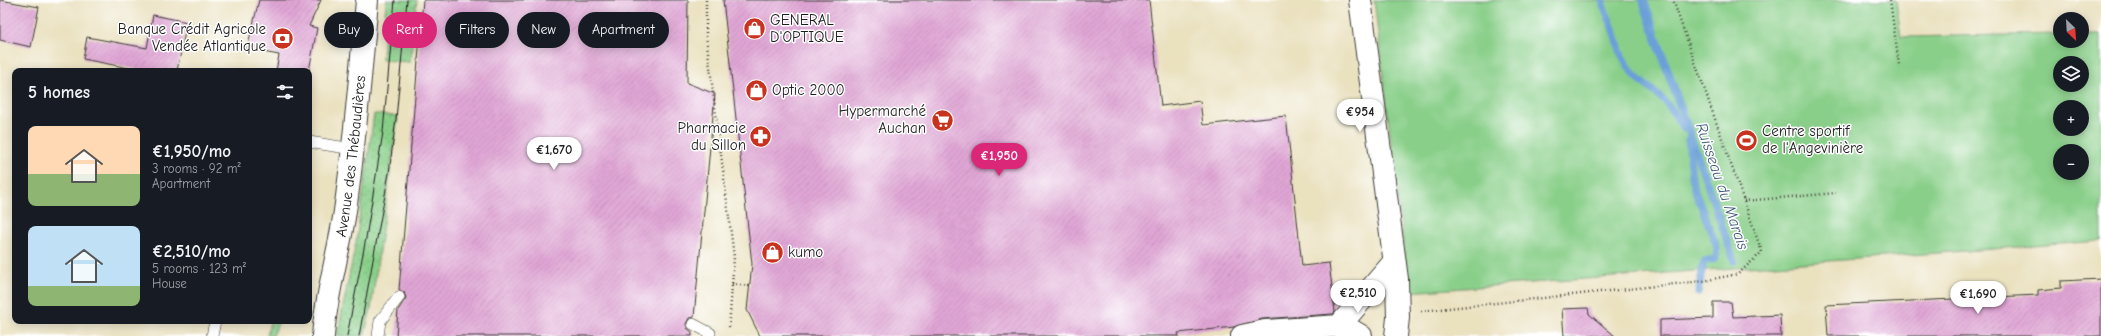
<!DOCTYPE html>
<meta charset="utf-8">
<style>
body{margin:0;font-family:"Comic Neue",sans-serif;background:#242831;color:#f1f3f6;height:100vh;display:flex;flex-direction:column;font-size:15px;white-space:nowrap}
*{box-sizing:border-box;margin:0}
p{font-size:13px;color:#9ea1a6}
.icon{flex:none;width:22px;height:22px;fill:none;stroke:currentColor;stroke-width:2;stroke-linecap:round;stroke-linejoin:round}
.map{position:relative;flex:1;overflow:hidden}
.drawer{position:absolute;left:12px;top:68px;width:300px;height:256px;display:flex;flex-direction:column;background:#171b24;border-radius:8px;box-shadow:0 2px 10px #0003}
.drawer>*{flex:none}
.top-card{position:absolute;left:324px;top:12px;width:380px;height:36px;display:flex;gap:8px}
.needle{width:26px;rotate:155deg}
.fabs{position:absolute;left:2053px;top:12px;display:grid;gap:8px}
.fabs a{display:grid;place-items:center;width:36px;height:36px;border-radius:50%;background:#171b24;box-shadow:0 2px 10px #0003;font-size:20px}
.price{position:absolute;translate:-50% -34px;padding:0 9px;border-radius:14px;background:#fff;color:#222;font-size:13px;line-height:26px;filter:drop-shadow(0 1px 2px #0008)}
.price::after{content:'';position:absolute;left:50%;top:24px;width:12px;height:9px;margin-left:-6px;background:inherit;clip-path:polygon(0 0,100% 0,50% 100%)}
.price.active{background:#db2777;color:#fff}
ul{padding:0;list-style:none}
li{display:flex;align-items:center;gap:12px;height:100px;padding:0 16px}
li span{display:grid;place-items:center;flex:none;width:112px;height:80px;border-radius:8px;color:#555}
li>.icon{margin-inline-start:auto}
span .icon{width:48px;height:48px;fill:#fffc;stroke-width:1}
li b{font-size:17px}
h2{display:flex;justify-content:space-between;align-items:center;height:48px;padding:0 16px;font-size:17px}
.chip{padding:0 14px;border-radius:18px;background:#171b24;box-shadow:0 2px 10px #0003;font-size:14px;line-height:36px}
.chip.active{background:#db2777;color:#fff}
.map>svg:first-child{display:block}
</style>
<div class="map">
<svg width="2101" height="336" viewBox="0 0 2101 336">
<defs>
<pattern id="grass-dots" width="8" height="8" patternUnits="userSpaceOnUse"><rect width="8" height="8" fill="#89cf89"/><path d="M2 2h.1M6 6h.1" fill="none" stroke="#76b176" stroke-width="1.8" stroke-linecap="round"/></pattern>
<pattern id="building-hatch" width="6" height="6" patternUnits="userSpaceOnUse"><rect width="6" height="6" fill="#e0a6d5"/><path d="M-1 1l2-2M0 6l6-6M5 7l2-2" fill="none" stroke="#c08eb6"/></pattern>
</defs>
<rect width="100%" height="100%" fill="#fff"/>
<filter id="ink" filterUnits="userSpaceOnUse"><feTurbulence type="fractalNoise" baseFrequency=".025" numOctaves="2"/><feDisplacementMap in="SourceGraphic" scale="8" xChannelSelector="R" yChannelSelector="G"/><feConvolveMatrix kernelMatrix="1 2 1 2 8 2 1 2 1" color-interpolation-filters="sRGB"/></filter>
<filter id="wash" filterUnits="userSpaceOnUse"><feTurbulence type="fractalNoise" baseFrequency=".012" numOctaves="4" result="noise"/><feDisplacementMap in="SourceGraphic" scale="16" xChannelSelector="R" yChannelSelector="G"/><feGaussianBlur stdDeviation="0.9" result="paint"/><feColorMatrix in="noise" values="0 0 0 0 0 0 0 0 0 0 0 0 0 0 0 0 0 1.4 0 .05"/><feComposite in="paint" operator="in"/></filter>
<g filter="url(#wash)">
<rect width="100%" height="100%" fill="#eae1bf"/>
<g fill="url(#grass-dots)" stroke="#527652">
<path d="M 386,0 L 417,0 L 410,62 L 382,60 Z"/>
<path d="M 374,114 L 398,116 L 371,309 L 364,336 L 337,336 L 356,242 Z"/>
<path d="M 270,321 L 279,321 L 273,336 L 267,336 Z"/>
</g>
<path fill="#89cf89" stroke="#527652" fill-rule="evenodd" d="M 1374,0 L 1896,0 L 1901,37 L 2060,34 L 2060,41 L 2082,41 L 2082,34 L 2101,34 L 2101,241 L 1409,292 ZM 2060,63 L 2082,63 L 2082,85 L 2060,85 ZM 2060,107 L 2082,107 L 2082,129 L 2060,129 ZM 2060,151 L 2082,151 L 2082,173 L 2060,173 Z"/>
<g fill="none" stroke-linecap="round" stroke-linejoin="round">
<g stroke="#6aa0d7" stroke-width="7">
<path d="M 1603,0 L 1603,5 L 1615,33 L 1621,54 L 1629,68 L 1636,77 L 1666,102 L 1684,129"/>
<path d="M 1642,0 L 1734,261 L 1644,0"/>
<path d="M 1688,140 L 1693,186 L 1717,247 L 1716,259 L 1704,261 L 1698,293"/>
</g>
</g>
<g id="blocks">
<g fill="url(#building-hatch)">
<path d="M 0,0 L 39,7 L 31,47 L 0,40 Z"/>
<path d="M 259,0 L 321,0 L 309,26 L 317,28 L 309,71 L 276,71 L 279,55 L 247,49 Z"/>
<path d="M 423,0 L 688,0 L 687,83 L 715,94 L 694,317 L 689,318 L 686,324 L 687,328 L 692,332 L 692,336 L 396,336 L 398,310 L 406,298 L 404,292 L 399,290 Z"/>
<path d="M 723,0 L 1149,0 L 1161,106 L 1200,101 L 1203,125 L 1286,116 L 1302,266 L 1329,263 L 1335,312 L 1333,314 L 1262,319 L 1234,327 L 1178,333 L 1179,336 L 760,336 L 747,310 L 752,264 Z"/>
<path d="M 153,15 L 187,22 L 177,71 L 144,71 L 83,59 L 87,37 L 147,48 Z"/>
<path d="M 2101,279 L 2101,336 L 1828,336 L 1826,305 L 2038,295 L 2038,290 L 2061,288 L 2061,281 Z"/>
<path d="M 1713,302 L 1731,302 L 1733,317 L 1780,315 L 1781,336 L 1660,336 L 1660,320 L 1713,318 Z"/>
<path d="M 1588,308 L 1589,314 L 1615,336 L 1564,336 L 1562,309 Z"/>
</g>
</g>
</g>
<g filter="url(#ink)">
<use href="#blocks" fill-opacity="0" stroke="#3b3a34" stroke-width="1"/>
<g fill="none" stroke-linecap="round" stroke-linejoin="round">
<defs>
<g id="service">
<path d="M 309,142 L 353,149"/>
<path d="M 693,324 L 710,333 L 709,336"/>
<path d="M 212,336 L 215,321"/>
<path d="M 378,336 L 380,321 L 399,297"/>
</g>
<g id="minor">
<path d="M 1360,0 L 1397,279 L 1398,318 L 1396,336"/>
<path d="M 1339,326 L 1351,330 L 1361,336"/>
<path d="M 1242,336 L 1265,331 L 1339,326 L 1394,262"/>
</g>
<g id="tertiary">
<path id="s1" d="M 323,336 C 326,294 339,253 345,211 C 355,141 361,70 367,0"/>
</g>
</defs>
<use href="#service" stroke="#3b3a34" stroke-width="12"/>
<use href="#minor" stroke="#3b3a34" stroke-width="24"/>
<use href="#tertiary" stroke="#3b3a34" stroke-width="24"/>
<g stroke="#3b3a34" stroke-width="2.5" stroke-dasharray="1 3" stroke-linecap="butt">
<path d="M 706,0 L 706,36 L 734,257 L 729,329"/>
<path d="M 1890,0 L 1899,65"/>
<path d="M 1744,201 L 1836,193"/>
<path d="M 732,284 L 750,286"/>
<path d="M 1421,311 L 1703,281 L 1738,274 L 1762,252 L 1673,0"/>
</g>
<use href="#service" stroke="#fff" stroke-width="11"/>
<use href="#minor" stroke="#fff" stroke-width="22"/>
<use href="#tertiary" stroke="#fff" stroke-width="22"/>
<g stroke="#1c1c1c" stroke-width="1">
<path d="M 347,336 L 366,238 L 383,132 L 395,0"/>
<path d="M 359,336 L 389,173 L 396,119 L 407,0"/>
</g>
</g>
</g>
<defs>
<symbol id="shop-disc" viewBox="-11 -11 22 22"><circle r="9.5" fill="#c8321e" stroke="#fff"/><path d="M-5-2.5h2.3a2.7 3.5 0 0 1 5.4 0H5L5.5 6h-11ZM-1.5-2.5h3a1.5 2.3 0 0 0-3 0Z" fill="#fff"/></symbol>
<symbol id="bank-disc" viewBox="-11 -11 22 22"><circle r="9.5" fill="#c8321e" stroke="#fff"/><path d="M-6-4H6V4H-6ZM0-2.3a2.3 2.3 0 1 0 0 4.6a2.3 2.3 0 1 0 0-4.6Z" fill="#fff"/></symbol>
<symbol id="supermarket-disc" viewBox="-11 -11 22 22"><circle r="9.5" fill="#c8321e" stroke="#fff"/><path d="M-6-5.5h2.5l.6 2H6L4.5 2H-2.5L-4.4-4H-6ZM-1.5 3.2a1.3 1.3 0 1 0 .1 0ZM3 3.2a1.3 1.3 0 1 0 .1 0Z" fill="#fff"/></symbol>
<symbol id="pharmacy-disc" viewBox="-11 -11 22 22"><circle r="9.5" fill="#c8321e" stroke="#fff"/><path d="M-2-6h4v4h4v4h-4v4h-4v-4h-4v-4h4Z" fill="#fff"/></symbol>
<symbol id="stadium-disc" viewBox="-11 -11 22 22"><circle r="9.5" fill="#c8321e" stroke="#fff"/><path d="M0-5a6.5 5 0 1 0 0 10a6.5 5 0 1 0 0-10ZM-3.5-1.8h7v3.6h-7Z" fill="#fff"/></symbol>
</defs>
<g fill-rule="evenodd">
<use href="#shop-disc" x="742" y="16" width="25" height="25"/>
<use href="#bank-disc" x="270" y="26" width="25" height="25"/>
<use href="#shop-disc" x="744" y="78" width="25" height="25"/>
<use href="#supermarket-disc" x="930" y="108" width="25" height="25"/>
<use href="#pharmacy-disc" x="748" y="124" width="25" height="25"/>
<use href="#stadium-disc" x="1734" y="128" width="25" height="25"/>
<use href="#shop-disc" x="760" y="240" width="25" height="25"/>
</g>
<g text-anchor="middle" stroke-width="3" stroke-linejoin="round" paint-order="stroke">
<g font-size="15" fill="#1c1c1c" stroke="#fff" text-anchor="start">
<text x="770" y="25">GENERAL<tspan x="770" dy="17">D'OPTIQUE</tspan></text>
<text x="266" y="34" text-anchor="end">Banque Crédit Agricole<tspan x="266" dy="17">Vendée Atlantique</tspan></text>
<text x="772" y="95">Optic 2000</text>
<text x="926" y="116" text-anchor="end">Hypermarché<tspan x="926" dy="17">Auchan</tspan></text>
<text x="746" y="133" text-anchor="end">Pharmacie<tspan x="746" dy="17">du Sillon</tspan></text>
<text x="1762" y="136">Centre sportif<tspan x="1762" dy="17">de l'Angevinière</tspan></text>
<text x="788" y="257">kumo</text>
</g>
<g font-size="15" fill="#1c1c1c" stroke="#fff">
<text dy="5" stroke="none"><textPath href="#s1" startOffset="182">Avenue des Thébaudières</textPath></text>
</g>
<g font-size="16" font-style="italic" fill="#435e7a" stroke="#fff">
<text transform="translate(1723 186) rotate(71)" y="6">Ruisseau du Marais</text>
</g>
</g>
</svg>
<div class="fabs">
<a><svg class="needle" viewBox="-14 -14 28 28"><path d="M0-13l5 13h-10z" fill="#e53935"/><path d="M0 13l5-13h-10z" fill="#9ea1a6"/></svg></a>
<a><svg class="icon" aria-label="layers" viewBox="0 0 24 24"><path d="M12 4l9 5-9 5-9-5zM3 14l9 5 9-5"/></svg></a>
<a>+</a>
<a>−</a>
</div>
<b class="price" style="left:1360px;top:133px">€954</b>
<b class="price" style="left:554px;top:171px">€1,670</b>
<b class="price active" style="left:999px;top:177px">€1,950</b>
<b class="price" style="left:1358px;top:314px">€2,510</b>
<b class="price" style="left:1978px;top:315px">€1,690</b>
<div class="top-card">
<a class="chip">Buy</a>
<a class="chip active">Rent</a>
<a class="chip">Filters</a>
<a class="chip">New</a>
<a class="chip">Apartment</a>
</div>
<section class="drawer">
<h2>5 homes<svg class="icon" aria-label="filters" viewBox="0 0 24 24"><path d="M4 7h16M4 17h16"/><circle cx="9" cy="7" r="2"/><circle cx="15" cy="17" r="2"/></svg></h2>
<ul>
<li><span style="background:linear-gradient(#ffd9b3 60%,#8fb573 0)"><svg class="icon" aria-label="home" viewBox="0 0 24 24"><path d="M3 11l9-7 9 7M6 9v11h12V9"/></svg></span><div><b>€1,950/mo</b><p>3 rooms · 92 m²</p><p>Apartment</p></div></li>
<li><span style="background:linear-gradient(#bfe0f5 75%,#8fb573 0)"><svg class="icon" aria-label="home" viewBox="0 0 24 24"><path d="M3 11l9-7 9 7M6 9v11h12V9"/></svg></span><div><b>€2,510/mo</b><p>5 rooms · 123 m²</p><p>House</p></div></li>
</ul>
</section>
</div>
